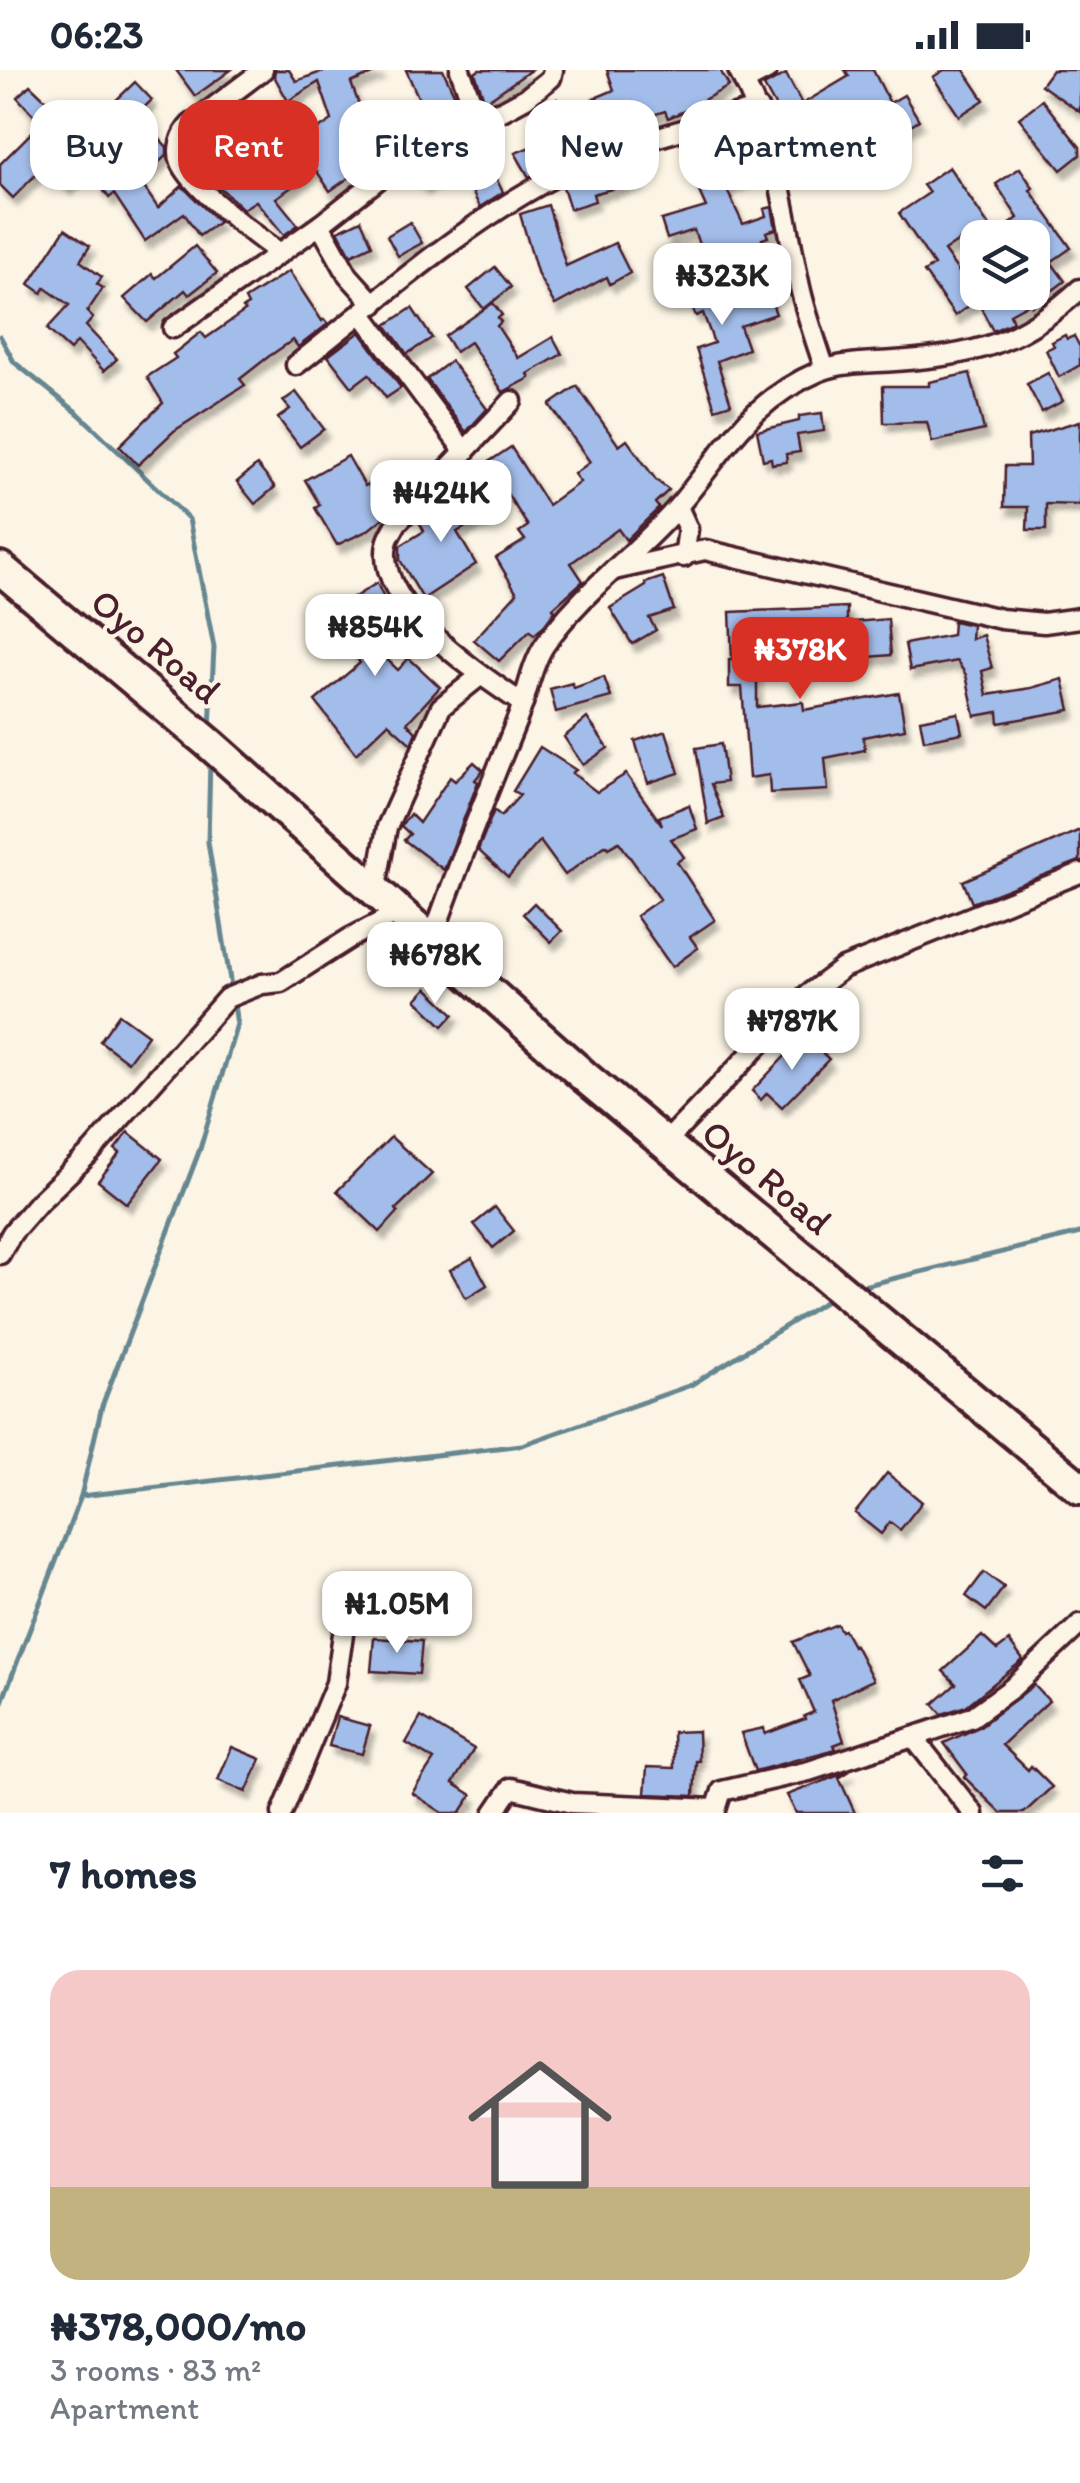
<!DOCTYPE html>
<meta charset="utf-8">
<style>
body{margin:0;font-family:Itim,sans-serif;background:#f6f6f7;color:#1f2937;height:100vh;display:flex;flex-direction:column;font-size:38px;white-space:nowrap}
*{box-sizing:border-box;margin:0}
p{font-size:32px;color:#747a83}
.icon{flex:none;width:55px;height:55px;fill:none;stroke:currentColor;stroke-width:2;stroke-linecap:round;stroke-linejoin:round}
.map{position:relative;height:1743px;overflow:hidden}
.drawer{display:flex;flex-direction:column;background:#fff;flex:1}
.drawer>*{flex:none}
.guide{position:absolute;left:30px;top:30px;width:1020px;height:90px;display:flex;gap:20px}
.controls{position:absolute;left:960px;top:150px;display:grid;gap:20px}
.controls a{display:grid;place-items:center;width:90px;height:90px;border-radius:20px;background:#fff;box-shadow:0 2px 8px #0004;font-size:50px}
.price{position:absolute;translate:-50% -85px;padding:0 22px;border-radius:20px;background:#fff;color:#222;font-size:32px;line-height:65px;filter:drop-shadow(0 2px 5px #0008)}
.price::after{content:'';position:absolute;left:50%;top:60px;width:30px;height:22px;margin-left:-15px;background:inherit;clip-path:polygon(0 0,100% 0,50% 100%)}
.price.selected{background:#d93025;color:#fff}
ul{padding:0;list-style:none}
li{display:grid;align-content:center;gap:20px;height:530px;padding:0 50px}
li span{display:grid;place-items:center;height:310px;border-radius:30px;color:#555}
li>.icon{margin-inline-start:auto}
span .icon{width:180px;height:180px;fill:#fffc;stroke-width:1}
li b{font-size:42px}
h2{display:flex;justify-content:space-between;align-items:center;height:120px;padding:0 50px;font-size:42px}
.tag{padding:0 35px;border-radius:30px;background:#fff;box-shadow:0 2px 8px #0004;font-size:35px;line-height:90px}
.tag.selected{background:#d93025;color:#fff}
.status{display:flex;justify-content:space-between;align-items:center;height:70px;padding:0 50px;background:#fff;direction:ltr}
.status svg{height:28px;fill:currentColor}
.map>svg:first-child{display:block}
</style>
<div class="status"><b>06:23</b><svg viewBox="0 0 49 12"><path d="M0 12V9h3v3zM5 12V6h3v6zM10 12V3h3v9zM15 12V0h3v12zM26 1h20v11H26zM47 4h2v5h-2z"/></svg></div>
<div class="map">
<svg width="1080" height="1743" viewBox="0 0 1080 1743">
<defs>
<filter id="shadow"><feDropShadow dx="4.5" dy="8" stdDeviation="2.5" flood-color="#0004"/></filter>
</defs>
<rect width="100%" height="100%" fill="#fcf5e5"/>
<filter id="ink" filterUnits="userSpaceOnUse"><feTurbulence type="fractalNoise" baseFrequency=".01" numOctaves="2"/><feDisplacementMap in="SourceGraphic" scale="20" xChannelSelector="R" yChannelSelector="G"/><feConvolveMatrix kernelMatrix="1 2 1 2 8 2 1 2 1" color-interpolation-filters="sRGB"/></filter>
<g filter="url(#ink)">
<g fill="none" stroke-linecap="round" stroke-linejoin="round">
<g stroke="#668690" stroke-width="5">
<path d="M 0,266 L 14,292 L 79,344 L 189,449 L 214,577 L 210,659"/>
<path d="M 859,1217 L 1080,1163"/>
<path d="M 81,1426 L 522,1375 L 691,1315 L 834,1226"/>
<path d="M 0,1637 L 81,1426 L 102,1336 L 200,1079 L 237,954 L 208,772 L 210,690"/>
</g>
</g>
<g fill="#a3bdea" stroke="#4a1f2b" stroke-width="2.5" filter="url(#shadow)">
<path d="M 176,0 L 231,0 L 195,26 Z"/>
<path d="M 275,0 L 289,0 L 296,11 L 327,0 L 381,0 L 351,13 L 361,40 L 366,37 L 388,75 L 375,82 L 378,87 L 352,101 L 354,104 L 330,121 L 316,100 L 276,128 L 298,155 L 284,165 L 256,131 L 243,139 L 200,99 L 201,95 L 235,70 L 233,67 L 261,52 L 279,85 L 332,50 L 319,12 L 288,31 L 274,6 Z"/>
<path d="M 406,0 L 443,0 L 462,41 L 431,56 Z"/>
<path d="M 479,0 L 531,0 L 485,32 L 475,3 Z"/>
<path d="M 607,0 L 720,0 L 729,16 L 700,32 L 701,34 L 668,48 L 665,41 L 623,55 L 624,65 L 608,71 L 604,60 L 592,64 L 590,59 L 563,75 L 542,37 L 557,29 L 564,41 L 614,20 Z"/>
<path d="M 845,0 L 873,0 L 890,33 L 904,25 L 919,50 L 890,67 L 884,56 L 839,86 L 823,61 L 797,75 L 764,16 L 786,4 L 802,34 L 849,6 Z"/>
<path d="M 944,0 L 964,0 L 984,30 L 959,46 L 933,7 Z"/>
<path d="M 1052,0 L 1080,0 L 1080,42 L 1041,15 Z"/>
<path d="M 135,12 L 152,30 L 137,44 L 167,77 L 167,85 L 139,110 L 158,138 L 182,116 L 219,152 L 199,166 L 184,143 L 145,171 L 114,124 L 109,128 L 99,114 L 135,87 L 128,79 L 139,70 L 108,38 Z"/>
<path d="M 30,15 L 78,61 L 57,83 L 79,105 L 67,117 L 45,95 L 13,128 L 0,115 L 0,94 L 41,53 L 17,27 Z"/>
<path d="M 1042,30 L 1080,77 L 1080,85 L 1061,100 L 1019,48 Z"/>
<path d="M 742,66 L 748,79 L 756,75 L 760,88 L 754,90 L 760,101 L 726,118 L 743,154 L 766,146 L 764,139 L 772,137 L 776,159 L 766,162 L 768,167 L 762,169 L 765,178 L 707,198 L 694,160 L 667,169 L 661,150 L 706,137 L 693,108 L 728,91 L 721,76 Z"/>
<path d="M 475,67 L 503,122 L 480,137 L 464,106 L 455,110 L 449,99 L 424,117 L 412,100 Z"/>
<path d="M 547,70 L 559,91 L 529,107 L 515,83 Z"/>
<path d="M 631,89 L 638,112 L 593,124 L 595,131 L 570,139 L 563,117 Z"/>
<path d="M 949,97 L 995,165 L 1018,148 L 996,114 L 1020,98 L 1033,118 L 1030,120 L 1071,178 L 1051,192 L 1065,211 L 1032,236 L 1032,232 L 1010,244 L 1013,252 L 993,261 L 981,238 L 1004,226 L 1007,232 L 1021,222 L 1032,222 L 1032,168 L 978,168 L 978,182 L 966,166 L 944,181 L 978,229 L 955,246 L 924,202 L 934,195 L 899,143 L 929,123 L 923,115 Z"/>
<path d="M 548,135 L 566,196 L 615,173 L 630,203 L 610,214 L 607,207 L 555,235 L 538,205 L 520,144 Z"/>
<path d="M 361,150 L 372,175 L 351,185 L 338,161 Z"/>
<path d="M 410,152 L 422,173 L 398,186 L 387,166 Z"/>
<path d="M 65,159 L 90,176 L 80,191 L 102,207 L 97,214 L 103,218 L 87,242 L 93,248 L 86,256 L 117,289 L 104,301 L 77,272 L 70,280 L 47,259 L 69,235 L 45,218 L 42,223 L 29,214 Z"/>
<path d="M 195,176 L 217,203 L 189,225 L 185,220 L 147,252 L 124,228 L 152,204 L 156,208 Z"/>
<path d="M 495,197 L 511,217 L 484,239 L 468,219 Z"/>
<path d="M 709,199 L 727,237 L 768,223 L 776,244 L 740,256 L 748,279 L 717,291 L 731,334 L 715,339 L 696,279 L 714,273 L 703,243 L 696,246 L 680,213 Z"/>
<path d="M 289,201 L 322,251 L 324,249 L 328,254 L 298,277 L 293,270 L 268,287 L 240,309 L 245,315 L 174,361 L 138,395 L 119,376 L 163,333 L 147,307 L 176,288 L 173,284 L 201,262 L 206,268 L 245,241 L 243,238 L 248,235 L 245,229 Z"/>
<path d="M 493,233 L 502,245 L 498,248 L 501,252 L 497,256 L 518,288 L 553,267 L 562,284 L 528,304 L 530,308 L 503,322 L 470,272 L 455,282 L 445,266 Z"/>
<path d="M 412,238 L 432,268 L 407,284 L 386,255 Z"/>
<path d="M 360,262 L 401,318 L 386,328 L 369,304 L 352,317 L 328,286 Z"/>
<path d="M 1065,265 L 1067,269 L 1074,266 L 1080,277 L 1080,295 L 1059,307 L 1046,280 L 1054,276 L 1052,272 Z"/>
<path d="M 451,291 L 487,339 L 466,362 L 427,309 Z"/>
<path d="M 970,303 L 984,360 L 932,372 L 927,352 L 884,353 L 883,316 L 929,316 L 929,312 Z"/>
<path d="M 1048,303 L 1063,331 L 1042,342 L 1027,314 Z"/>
<path d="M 577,316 L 619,376 L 627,370 L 656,410 L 669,420 L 655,433 L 659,438 L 626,470 L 618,459 L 571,493 L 583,511 L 553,538 L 555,541 L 543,557 L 534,565 L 530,560 L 499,591 L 474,570 L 517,523 L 496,488 L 525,470 L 519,462 L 528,456 L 487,393 L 511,377 L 548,435 L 580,412 L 574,404 L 590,392 L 550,335 Z"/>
<path d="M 296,322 L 324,359 L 300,377 L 278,348 L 290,339 L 283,331 Z"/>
<path d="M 822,343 L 824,361 L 797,365 L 800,382 L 786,384 L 787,392 L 772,394 L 771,388 L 763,390 L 757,361 L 799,351 L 799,346 Z"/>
<path d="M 1080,351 L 1080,435 L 1046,434 L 1046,460 L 1027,460 L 1028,437 L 1004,437 L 1005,396 L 1029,396 L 1028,366 Z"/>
<path d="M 348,386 L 365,416 L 368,414 L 387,445 L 367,461 L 337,475 L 315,438 L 320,435 L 305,410 Z"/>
<path d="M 257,395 L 275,417 L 255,434 L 237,412 Z"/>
<path d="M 470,419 L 485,446 L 457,462 L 476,494 L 423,529 L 400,490 L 400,476 L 424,461 L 418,450 Z"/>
<path d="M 663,507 L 674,540 L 649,548 L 656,560 L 632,574 L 610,538 L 646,516 L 645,513 Z"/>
<path d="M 377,513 L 400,564 L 376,579 L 398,600 L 409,588 L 440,617 L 407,653 L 416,662 L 411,674 L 388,653 L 356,684 L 315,631 L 360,593 L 342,564 L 355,556 L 342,535 Z"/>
<path d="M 847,537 L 847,559 L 827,560 L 829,597 L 803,599 L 801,573 L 757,580 L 757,637 L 803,632 L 804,640 L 899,623 L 905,659 L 863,667 L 865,680 L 825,688 L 828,720 L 770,723 L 769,705 L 749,708 L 742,617 L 729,617 L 729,589 L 732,589 L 730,542 Z"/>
<path d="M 888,549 L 891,585 L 857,588 L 854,552 Z"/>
<path d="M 953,551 L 972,555 L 971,569 L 983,565 L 992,598 L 982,601 L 987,625 L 1031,618 L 1063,609 L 1070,640 L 999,653 L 998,642 L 975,646 L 966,605 L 957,591 L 910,600 L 905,574 L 952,565 Z"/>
<path d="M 604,607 L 611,627 L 556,642 L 550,619 L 572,613 L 574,618 Z"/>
<path d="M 958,643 L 962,663 L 924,670 L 920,650 Z"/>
<path d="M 587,648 L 608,678 L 583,695 L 564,667 Z"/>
<path d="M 666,661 L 679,703 L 648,713 L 635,671 Z"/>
<path d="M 721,674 L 726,712 L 711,714 L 724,748 L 708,754 L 696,678 Z"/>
<path d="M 540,677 L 576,700 L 572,703 L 597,722 L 626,704 L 662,755 L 659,747 L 689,735 L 697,759 L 671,769 L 684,787 L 677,792 L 715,850 L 690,867 L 698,878 L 672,897 L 636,846 L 660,829 L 619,772 L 608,778 L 606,775 L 565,805 L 540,771 L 508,807 L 478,780 L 494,740 L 501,746 L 520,725 L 513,721 Z"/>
<path d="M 474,692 L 483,700 L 475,710 L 478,712 L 444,800 L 404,770 L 410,764 L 401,756 L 410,744 L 419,753 L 450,707 L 455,711 Z"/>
<path d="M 1080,760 L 1080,791 L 972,833 L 963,811 Z"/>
<path d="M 534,833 L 562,861 L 551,872 L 523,844 Z"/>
<path d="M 427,918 L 454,944 L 443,956 L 416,930 Z"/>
<path d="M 119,944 L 148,965 L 128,992 L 100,971 Z"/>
<path d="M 804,966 L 829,989 L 782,1037 L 767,1023 L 761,1030 L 752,1021 Z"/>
<path d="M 128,1062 L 162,1089 L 127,1134 L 98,1111 L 120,1083 L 115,1079 Z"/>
<path d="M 391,1067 L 432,1104 L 396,1139 L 398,1142 L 380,1162 L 337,1121 Z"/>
<path d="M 495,1137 L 514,1161 L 493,1178 L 474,1154 Z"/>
<path d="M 472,1188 L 487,1215 L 466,1228 L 450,1200 Z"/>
<path d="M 887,1403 L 922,1432 L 900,1460 L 890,1452 L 881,1464 L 855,1443 Z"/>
<path d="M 984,1502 L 1004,1517 L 986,1541 L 966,1526 Z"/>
<path d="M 837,1554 L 841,1561 L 844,1560 L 853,1576 L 855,1575 L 873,1610 L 831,1630 L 844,1671 L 834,1675 L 836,1679 L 755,1701 L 741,1663 L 764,1658 L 765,1664 L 805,1649 L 804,1646 L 814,1642 L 800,1610 L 810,1606 L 793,1572 Z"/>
<path d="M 982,1566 L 997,1580 L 1009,1571 L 1023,1590 L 966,1636 L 942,1644 L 933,1634 L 956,1614 L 943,1601 Z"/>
<path d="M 374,1568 L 422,1571 L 419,1604 L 371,1601 Z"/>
<path d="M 1034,1615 L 1049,1631 L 1002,1675 L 1028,1700 L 1031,1696 L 1052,1717 L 1024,1743 L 1001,1743 L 964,1707 L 967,1704 L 944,1673 L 979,1657 Z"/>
<path d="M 337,1647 L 370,1656 L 362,1684 L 329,1676 Z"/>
<path d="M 421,1647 L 474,1679 L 453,1713 L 472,1725 L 460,1743 L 443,1743 L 412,1723 L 434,1690 L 406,1673 Z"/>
<path d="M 698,1661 L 699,1691 L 696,1691 L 694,1726 L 645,1724 L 647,1697 L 674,1698 L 673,1662 Z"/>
<path d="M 232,1677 L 261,1689 L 246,1722 L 218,1710 Z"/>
<path d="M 850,1701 L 839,1708 L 855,1743 L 796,1743 L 787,1725 Z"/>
</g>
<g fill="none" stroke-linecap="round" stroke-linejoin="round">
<defs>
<g id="minor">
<path d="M 263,0 L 190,55 C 181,64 176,80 181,92 C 192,119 255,165 280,183"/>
<path d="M 460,0 L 477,47"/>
<path d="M 738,0 C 778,71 783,138 800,217 C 806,244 816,272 825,299"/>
<path d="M 744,12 L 767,0"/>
<path d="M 320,155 L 348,205 L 374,234"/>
<path d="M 362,244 L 465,382"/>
<path d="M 173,258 L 320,155 L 398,94 L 477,47 L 502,41 L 526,28 L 551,8 L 553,0"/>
<path d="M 296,295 C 379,230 462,155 556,106 C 619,74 691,59 758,38"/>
<path d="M 512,331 L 397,453 C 394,459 388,467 387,474 C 374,536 481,605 523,634"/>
<path d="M 678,437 L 688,459 L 684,487"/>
<path d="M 614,500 L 705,480 L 1001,549 L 1044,553 L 1080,548"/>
<path d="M 375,823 L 387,757 L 441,637 L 481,605"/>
<path d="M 431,873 C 457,796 488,722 518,647 C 527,625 531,596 544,576 C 581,521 638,484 680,434 C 727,378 749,331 820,301 C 843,292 871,293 895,291 C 975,285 1019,275 1080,219"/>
<path d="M 665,1073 L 807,925 L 843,898 L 1080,803"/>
<path d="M 0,1184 L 12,1163 L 38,1133 L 92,1081 L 227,928 L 262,914 L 281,912 L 350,868 L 398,843"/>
<path d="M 282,1743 L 336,1613 L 344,1557"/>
<path d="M 494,1743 L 511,1718 L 572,1733 L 716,1739"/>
<path d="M 715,1743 L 722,1721 L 809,1701 L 913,1667"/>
<path d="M 973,1743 L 913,1667 L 972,1647 L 1012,1618 L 1080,1554"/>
</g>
<path id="trunk" d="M 0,498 L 210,674 L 585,1007 L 1080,1418"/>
</defs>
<use href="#minor" stroke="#4a1f2b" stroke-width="25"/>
<use href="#trunk" stroke="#4a1f2b" stroke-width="38"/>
<use href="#minor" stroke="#fcf5e5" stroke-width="18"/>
<use href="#trunk" stroke="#fcf5e5" stroke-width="30"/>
</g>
</g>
<g text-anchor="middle" stroke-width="8" stroke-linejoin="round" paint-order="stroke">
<g font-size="38" fill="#4a1f2b" stroke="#fcf5e5">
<text transform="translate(156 576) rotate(40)" y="13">Oyo Road</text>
<text transform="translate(767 1107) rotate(40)" y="13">Oyo Road</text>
</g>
</g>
</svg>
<div class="controls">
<a><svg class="icon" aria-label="layers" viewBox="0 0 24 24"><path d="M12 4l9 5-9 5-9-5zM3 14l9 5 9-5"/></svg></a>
</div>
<b class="price" style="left:722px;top:258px">₦323K</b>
<b class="price" style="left:441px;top:475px">₦424K</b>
<b class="price" style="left:375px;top:609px">₦854K</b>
<b class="price selected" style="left:800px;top:632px">₦378K</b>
<b class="price" style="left:435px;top:937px">₦678K</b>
<b class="price" style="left:792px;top:1003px">₦787K</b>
<b class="price" style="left:397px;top:1586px">₦1.05M</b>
<div class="guide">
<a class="tag">Buy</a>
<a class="tag selected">Rent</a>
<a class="tag">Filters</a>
<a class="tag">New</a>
<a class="tag">Apartment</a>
</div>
</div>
<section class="drawer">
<h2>7 homes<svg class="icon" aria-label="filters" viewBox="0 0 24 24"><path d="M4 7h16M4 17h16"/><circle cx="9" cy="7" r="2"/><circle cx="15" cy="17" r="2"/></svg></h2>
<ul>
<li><span style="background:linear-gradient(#f6c9c9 70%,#c2b280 0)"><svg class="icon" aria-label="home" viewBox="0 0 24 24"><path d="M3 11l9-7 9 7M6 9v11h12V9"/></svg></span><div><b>₦378,000/mo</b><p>3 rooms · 83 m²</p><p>Apartment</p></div></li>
</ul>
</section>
